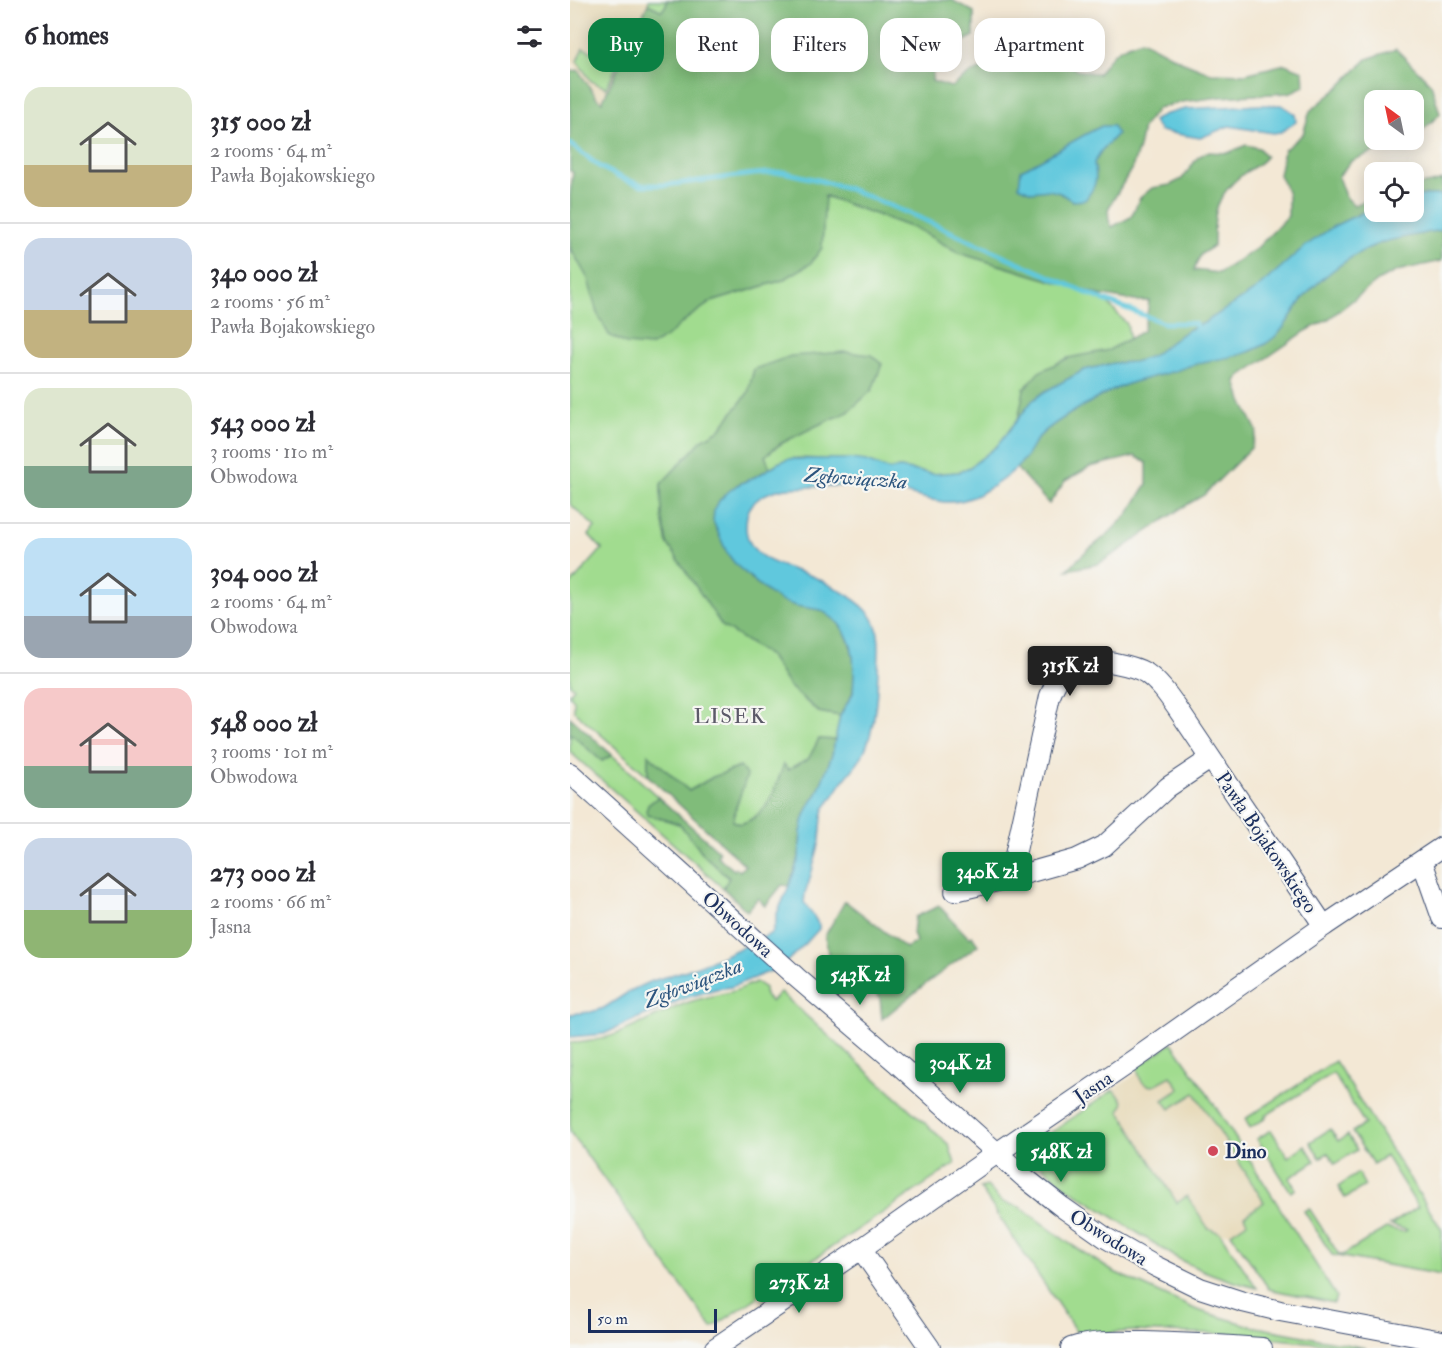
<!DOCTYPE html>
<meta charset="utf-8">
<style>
body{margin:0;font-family:"IM FELL Double Pica",serif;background:#f2f2f3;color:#2b2b33;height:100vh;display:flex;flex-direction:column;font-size:22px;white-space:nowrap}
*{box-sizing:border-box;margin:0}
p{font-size:20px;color:#7c7c81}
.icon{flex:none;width:33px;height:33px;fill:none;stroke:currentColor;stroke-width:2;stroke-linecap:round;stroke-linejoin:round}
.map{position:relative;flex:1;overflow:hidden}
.details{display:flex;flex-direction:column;background:#fff;width:570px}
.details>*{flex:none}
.hud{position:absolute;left:18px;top:18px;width:570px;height:54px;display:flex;gap:12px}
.needle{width:39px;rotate:327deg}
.tools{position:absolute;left:794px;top:90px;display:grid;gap:12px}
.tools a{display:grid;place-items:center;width:60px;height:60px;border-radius:12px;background:#fff;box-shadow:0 3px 15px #0003;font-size:30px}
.scale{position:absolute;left:18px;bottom:15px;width:129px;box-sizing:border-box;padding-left:6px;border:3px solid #1b2f5e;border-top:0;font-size:16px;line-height:21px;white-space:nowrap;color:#1b2f5e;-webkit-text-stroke:4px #f6f6f2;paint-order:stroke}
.price{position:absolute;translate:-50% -51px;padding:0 14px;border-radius:6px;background:#0b8043;color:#fff;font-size:20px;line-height:39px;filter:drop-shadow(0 2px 3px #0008)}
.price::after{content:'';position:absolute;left:50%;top:36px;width:18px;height:14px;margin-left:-9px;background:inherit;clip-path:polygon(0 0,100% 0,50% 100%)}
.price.on{background:#222;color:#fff}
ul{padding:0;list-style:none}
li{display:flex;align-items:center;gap:18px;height:150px;padding:0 24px}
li+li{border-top:2px solid #e1e1e2}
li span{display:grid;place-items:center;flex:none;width:168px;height:120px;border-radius:18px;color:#555}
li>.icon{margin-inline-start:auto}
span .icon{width:72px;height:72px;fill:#fffc;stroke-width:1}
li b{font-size:26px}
h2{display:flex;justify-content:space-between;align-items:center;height:72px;padding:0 24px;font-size:26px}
.chip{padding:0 21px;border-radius:18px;background:#fff;box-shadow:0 3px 15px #0003;font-size:21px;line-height:54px}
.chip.on{background:#0b8043;color:#fff}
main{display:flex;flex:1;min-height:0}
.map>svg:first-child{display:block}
</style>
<main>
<section class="details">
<h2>6 homes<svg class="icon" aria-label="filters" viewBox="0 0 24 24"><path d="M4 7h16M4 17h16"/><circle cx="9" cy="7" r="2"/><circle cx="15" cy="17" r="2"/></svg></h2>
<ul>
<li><span style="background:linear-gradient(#dfe7d0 65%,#c2b280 0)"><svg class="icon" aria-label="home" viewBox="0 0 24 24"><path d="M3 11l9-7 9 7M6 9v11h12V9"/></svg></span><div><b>315 000 zł</b><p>2 rooms · 64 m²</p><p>Pawła Bojakowskiego</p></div></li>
<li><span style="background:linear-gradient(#c9d6e8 60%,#c2b280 0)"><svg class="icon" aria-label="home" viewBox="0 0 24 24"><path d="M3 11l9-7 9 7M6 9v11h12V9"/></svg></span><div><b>340 000 zł</b><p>2 rooms · 56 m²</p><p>Pawła Bojakowskiego</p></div></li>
<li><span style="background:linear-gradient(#dfe7d0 65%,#7fa58c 0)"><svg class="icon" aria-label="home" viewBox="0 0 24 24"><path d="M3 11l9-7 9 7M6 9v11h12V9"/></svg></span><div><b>543 000 zł</b><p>3 rooms · 110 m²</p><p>Obwodowa</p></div></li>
<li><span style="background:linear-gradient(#bfe0f5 65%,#9aa5b1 0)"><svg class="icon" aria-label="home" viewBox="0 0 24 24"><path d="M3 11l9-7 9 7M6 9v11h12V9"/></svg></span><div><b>304 000 zł</b><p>2 rooms · 64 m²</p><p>Obwodowa</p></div></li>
<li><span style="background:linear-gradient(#f6c9c9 65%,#7fa58c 0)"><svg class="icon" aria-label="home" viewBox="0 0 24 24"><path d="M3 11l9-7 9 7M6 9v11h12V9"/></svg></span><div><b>548 000 zł</b><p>3 rooms · 101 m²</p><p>Obwodowa</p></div></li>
<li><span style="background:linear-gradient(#c9d6e8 60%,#8fb573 0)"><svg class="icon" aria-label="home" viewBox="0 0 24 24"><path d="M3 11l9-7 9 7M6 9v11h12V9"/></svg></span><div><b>273 000 zł</b><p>2 rooms · 66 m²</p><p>Jasna</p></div></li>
</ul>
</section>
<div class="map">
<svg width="872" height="1348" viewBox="0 0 872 1348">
<rect width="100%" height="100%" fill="#f6f6f2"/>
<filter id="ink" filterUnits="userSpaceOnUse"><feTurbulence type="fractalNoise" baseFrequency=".0167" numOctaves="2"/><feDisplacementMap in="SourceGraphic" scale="12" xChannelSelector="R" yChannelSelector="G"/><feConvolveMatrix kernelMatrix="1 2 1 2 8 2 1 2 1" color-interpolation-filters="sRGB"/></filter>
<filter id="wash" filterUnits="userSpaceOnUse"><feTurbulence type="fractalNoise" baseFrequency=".008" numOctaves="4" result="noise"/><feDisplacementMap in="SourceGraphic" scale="24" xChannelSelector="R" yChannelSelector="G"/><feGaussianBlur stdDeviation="1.35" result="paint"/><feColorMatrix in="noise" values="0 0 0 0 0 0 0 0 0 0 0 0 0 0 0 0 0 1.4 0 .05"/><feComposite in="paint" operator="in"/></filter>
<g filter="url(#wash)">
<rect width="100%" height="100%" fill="#f3e8d5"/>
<g fill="#e7daba">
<path d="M 0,0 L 79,0 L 32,102 L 27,98 L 0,57 Z"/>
<path d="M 568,1073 L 569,1078 L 583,1086 L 601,1076 L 610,1089 L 633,1087 L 702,1197 L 675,1216 L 677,1222 L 661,1233 L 650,1233 L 638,1228 L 617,1197 L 607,1203 L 548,1109 L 553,1105 L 543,1090 Z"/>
</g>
<g fill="#a1dc8f" stroke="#5e8676" stroke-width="1.5">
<path d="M 79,0 L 97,0 L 96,5 L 92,11 L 78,4 Z"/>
<path d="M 13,48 L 48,63 L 36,88 L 21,81 L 7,61 Z"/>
<path d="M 255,196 L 349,230 L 389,253 L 530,295 L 557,324 L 564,362 L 455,410 L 427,446 L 400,467 L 388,472 L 363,474 L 330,468 L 319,470 L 296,461 L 229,458 L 218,459 L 208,463 L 200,468 L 195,456 C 218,436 250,424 278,412 L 184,369 L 178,393 L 149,430 L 132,440 L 91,484 L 92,517 L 97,543 L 177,642 L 200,656 L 219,686 L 248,712 L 270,716 L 266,740 L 249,739 L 239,758 L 218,770 L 214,765 C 204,791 199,815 170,824 L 163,821 L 166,807 L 143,777 L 119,791 L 78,755 L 78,776 L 4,711 L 4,700 L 0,696 L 0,693 L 4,688 L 0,684 L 0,585 L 32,549 L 19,535 L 25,527 L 0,504 L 0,247 L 19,279 L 27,313 L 118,318 L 141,302 L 213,280 Z"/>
<path d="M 0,733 C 12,741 20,752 32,761 L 42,755 L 88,797 L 78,805 L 78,815 L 100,821 L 109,824 L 127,845 L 133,854 L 159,879 L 153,888 L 0,752 Z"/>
<path d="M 186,982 L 195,988 L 195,996 L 201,1002 L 210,992 L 379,1145 L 385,1164 L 142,1328 L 0,1132 L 0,1043 C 45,1043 78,1017 119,1002 C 132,998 146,995 160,992 C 169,990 178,985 186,982 Z"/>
<path d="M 602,1043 L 633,1087 L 766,1296 L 764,1303 L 699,1289 L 661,1233 L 677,1222 L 674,1216 L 694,1202 L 625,1093 L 600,1109 L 593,1100 L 610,1089 L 601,1076 L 583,1086 C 570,1085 569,1077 567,1067 Z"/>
<path d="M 765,1061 L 872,1230 L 872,1275 L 762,1255 L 734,1211 L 739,1208 L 769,1255 L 773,1255 L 816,1228 L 834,1232 L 837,1230 L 820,1225 L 848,1207 L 816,1156 L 803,1164 L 782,1132 L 795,1124 L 763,1073 L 695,1116 L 696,1118 L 680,1128 L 675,1119 Z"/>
<path d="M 543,1090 C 548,1094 554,1099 553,1105 L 549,1110 L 607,1203 L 617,1196 L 638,1228 L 650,1233 L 687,1288 C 659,1281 632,1272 607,1258 L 499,1189 L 468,1163 L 464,1155 L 465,1146 L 469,1141 Z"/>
<path d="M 760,1129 L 768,1141 L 778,1135 L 787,1150 L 765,1164 L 758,1153 L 750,1158 L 740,1142 Z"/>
<path d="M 701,1130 L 718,1157 L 735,1145 L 745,1161 L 719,1178 L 726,1189 L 721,1192 L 687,1139 Z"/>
<path d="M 788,1173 L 795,1186 L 775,1198 L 768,1187 Z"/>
<path d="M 417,1186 L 432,1202 L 450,1207 L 500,1244 L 542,1271 L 627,1310 L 681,1326 L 796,1348 L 773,1348 L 757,1344 L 658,1334 L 561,1331 L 509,1336 L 410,1188 Z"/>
</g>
<g fill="#80bc7a" stroke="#4e766c" stroke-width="1.5">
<path d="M 97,0 L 382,0 L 404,12 L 404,36 L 377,50 L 363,71 L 362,81 L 381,87 L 400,73 L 414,68 L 439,68 L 435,55 L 450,38 L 464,28 L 485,28 L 498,36 L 502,47 L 497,62 L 506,70 L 528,74 C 542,52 547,48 572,40 L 611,61 L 641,73 L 675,74 L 715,64 L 733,71 L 734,86 L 719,93 L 650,97 L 612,102 L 588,108 L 573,127 L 569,148 L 562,168 L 538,209 L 539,221 L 542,227 L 561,217 L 570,198 L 582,188 L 600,185 L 612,179 L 628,157 L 637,152 L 658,153 L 676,145 L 689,148 L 696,157 C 690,165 681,168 673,174 C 644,197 644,212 644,246 L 631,254 L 624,270 L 649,273 L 686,249 L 718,216 L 718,193 L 709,175 L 714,150 L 733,134 L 740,111 L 768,88 L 797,59 L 826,49 L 861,84 L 870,114 L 853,130 L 843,135 L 843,100 L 804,100 L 804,140 L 833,140 L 781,161 L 768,177 L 775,196 L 784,205 L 804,198 L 804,212 L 843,212 L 843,186 L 862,183 L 872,180 L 872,261 L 827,271 L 809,280 L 757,320 L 736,331 L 670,376 L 666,381 L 672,401 L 687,431 L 681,448 L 634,495 L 613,507 L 552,549 L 528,564 L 497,570 L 513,554 L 537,535 L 558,514 L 577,484 L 577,463 L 565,456 L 520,467 L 495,481 L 479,504 L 440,461 L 454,389 L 469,372 L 498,358 L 539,350 L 573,331 L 577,315 L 579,301 L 565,301 L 530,295 L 389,253 L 349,230 L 255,196 L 252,248 L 240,264 L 213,280 L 141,302 L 118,318 L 95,338 L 80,346 L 56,344 L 39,335 L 27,313 L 18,279 L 0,247 L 0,196 L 3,172 L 0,171 L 0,72 L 8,70 L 27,98 L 32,102 L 78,4 L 92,11 L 96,5 Z"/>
<path d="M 276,352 L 301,355 L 312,364 L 302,390 L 278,412 L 248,425 L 210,444 L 195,456 L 200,468 L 189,475 L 167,485 L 180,578 C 194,590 208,601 228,606 C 235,607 244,607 251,610 C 280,622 289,663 283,691 C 281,699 274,708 270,716 L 249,712 L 219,686 L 200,656 L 152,626 L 97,543 L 92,517 L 91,484 L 132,440 L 149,430 L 178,393 L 184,369 L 221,356 Z"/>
<path d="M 0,717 L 42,755 L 32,761 C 20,752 12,742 0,733 Z"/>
<path d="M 249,739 L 266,740 L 262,755 L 252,782 L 247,794 L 240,804 L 234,818 L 231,832 L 229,858 L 219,886 L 212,885 L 195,906 L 188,898 L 177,911 L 153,888 L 159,878 L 133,854 L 127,845 L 109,824 L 100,821 L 78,815 L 76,811 L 78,805 L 88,797 L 150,852 L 147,856 L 164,870 L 166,868 L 170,871 L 175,865 L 78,776 L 78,754 L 119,791 L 143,777 L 170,767 L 177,776 L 166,807 L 163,821 L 171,824 C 200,815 204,790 214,764 L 218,770 L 239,758 Z"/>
<path d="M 275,901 L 336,948 L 346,942 L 343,933 L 345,917 L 369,906 L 399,938 L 402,936 L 408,945 L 353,986 L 312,1019 L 310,998 L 300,985 L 274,972 L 259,959 L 255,936 Z"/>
</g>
<g fill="#61c8dd" stroke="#3e7c9e" stroke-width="1.5">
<path d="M 689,105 L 712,105 L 725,114 L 726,122 L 711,132 L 703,133 L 659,126 L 630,138 L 590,131 L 583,121 L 593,115 L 615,109 Z"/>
<path d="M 532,126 L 543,126 L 547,134 L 531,151 L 524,163 C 528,180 526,186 515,200 L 503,201 L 490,193 L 479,190 L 461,192 L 449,186 L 451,170 C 479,157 504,139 532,126 Z"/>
<path d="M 855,195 L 872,195 L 872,230 C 853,234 833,236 814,242 C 787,250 755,274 736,295 C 720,313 717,331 695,344 C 676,356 654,358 633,362 C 623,364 614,368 605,371 C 581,378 559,381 537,393 C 518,403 482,422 468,438 C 463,444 460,452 455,458 C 444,473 421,489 403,497 C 373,510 347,494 317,489 C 292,485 265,486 240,487 C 230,488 220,487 211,489 C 198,492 183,499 178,512 C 176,517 176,524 176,529 C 179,563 220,567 244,577 C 261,585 287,599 299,613 C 304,619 307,626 308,634 C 310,646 309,658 308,670 C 307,697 305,732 292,756 C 288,765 280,772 274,780 C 267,790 261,800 254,809 L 252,817 L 250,841 L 239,882 L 235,893 L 234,903 L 243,915 L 249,925 L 249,929 L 235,944 L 211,967 L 161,987 L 146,989 L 115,998 L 66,1019 L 34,1034 L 0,1037 L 0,1014 L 21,1012 L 34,1008 L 60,991 L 79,982 L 117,970 L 151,957 L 202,933 L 206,922 L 206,916 L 219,886 L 229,858 L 231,832 L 234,818 L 240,804 L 247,794 L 262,755 L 270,716 L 283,693 L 284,674 L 283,655 L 281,646 L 277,636 L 270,625 L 265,620 L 251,610 L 226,606 L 211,601 L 196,591 L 166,565 L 157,553 L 143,521 L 144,511 L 149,501 L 158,492 L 167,485 L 189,475 L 208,463 L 218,459 L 280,459 L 296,461 L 319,470 L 330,468 L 363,474 L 389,472 L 400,467 L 427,446 L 462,401 L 474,392 L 514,370 L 544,363 L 564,362 L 582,356 L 616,331 L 634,323 L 684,291 L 734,247 L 764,226 L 804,207 L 804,212 L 843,212 L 843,197 Z"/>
</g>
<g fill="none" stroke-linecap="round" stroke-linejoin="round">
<path stroke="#61c8dd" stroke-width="5" d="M 0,144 L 30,167 L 56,180 L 72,185 L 96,185 L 184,174 L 213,172 L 248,180 L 282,190 L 350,218 L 521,295 L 594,323 L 619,323 L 625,324 L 630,332"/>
</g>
</g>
<g filter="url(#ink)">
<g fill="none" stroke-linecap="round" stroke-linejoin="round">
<defs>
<g id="minor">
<path d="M 640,759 L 598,787 L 534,846 L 507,859 L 440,878 L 480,696 C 493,662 511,655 545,663 C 555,665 568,668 576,673 C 589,682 598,695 607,708 L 754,926"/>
<path d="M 0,773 L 226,977 L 328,1064 L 455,1178 L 492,1207 L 536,1238 L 585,1266 L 630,1288 L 673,1302 L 710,1311 L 872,1341"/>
<path d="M 852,861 L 872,918"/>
<path d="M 385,891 L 440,878"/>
<path d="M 291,1249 L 360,1348"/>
<path d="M 145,1348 L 291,1249 L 427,1153 L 565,1059 L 754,926 L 872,847"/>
<path d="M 501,1348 C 525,1340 550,1342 575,1342 C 615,1343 653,1345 692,1348"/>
</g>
</defs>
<use href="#minor" stroke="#3b4b70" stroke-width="22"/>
<use href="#minor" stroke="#fff" stroke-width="20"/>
</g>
</g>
<circle fill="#d1495b" stroke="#f6f6f2" stroke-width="2" cx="643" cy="1151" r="6"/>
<g text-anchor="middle" stroke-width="4.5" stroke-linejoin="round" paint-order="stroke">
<g font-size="20" fill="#1b2f5e" stroke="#f6f6f2">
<text transform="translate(697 842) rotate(56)" y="7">Pawła Bojakowskiego</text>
<text transform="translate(168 924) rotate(42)" y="7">Obwodowa</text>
<text transform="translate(523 1087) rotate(-34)" y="7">Jasna</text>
<text transform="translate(539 1237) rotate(32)" y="7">Obwodowa</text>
</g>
<g font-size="20" font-weight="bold" fill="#1b2f5e" stroke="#f6f6f2" text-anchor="start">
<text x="655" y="1158">Dino</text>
</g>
<g font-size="21" font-style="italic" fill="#2c557e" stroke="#f6f6f2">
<text transform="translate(286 478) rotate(4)" y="7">Zgłowiączka</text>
<text transform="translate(123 983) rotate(-21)" y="7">Zgłowiączka</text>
</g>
<g font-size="21" letter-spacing="1.5" fill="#5c5a69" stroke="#f6f6f2">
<text x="160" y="723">LISEK</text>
</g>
</g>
</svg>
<div class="tools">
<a><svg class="needle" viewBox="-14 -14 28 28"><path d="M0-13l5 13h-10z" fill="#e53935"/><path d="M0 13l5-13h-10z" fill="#7c7c81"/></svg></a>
<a><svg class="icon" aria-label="locate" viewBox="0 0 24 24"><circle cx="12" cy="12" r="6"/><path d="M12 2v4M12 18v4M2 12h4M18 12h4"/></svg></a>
</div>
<div class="scale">50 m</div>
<b class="price on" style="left:500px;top:697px">315K zł</b>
<b class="price" style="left:417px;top:903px">340K zł</b>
<b class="price" style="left:290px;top:1006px">543K zł</b>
<b class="price" style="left:390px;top:1094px">304K zł</b>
<b class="price" style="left:491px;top:1183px">548K zł</b>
<b class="price" style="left:229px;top:1314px">273K zł</b>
<div class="hud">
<a class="chip on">Buy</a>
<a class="chip">Rent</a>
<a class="chip">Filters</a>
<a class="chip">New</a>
<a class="chip">Apartment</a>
</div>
</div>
</main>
